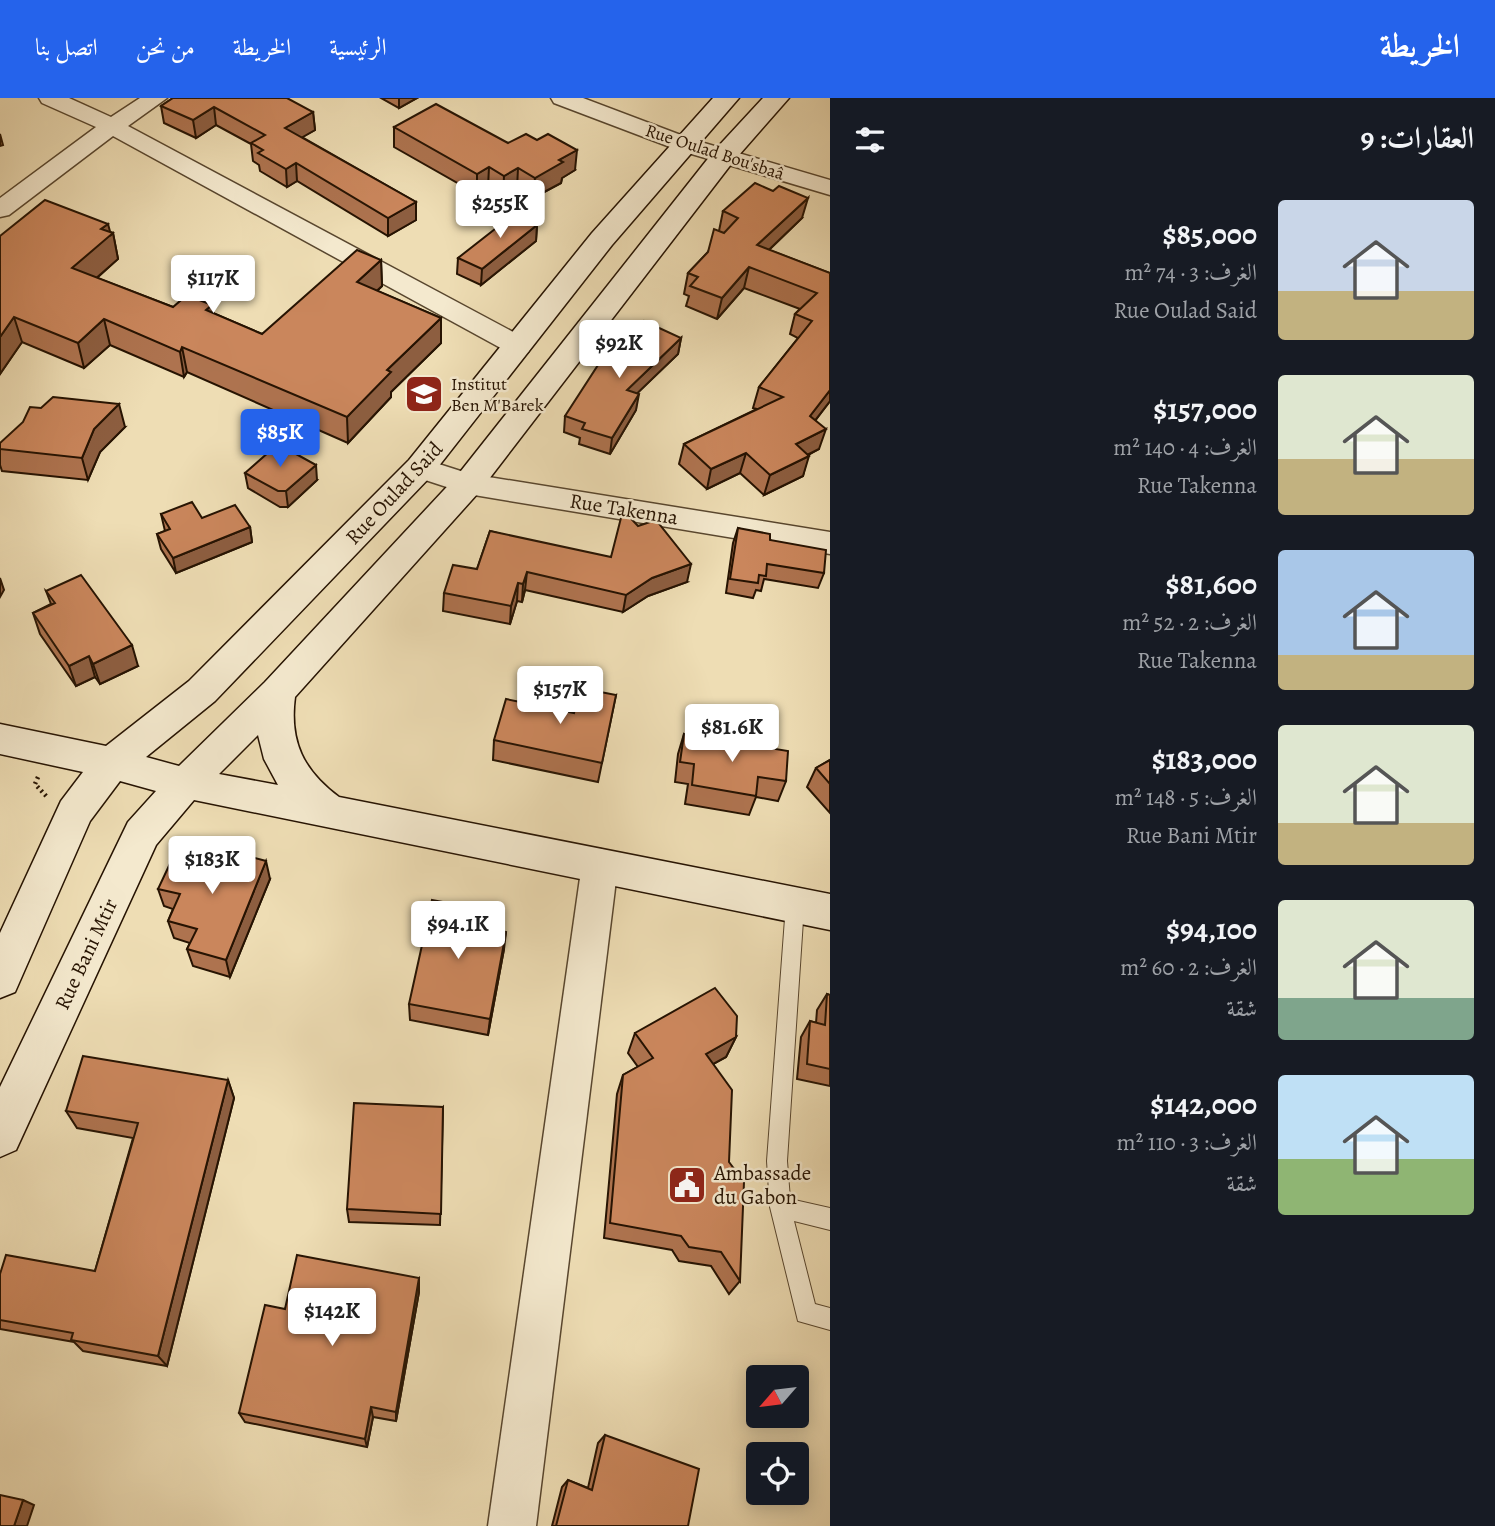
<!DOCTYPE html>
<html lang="ar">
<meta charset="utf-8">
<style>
body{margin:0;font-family:Alegreya,Amiri,serif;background:#242831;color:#f1f3f6;direction:rtl;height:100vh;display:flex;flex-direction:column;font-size:26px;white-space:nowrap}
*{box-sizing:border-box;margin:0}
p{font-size:23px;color:#9ea1a6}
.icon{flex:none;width:38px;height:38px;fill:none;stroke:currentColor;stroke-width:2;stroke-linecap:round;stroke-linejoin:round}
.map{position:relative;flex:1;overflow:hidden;direction:ltr}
.sheet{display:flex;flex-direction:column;background:#171b24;width:665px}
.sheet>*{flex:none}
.needle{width:46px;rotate:242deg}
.fabs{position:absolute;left:746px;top:1267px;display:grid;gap:14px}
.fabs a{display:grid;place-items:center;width:63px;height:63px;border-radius:7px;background:#171b24;box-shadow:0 4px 18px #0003;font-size:35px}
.price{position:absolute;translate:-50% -60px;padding:0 16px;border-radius:7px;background:#fff;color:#222;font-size:23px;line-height:46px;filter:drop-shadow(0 2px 4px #0008)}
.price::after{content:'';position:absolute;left:50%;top:42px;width:21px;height:16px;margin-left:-10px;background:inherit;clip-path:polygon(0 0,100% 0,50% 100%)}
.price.on{background:#2563eb;color:#fff}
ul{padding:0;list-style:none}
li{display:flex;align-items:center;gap:21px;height:175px;padding:0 21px}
li span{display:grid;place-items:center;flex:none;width:196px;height:140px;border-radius:7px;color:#555}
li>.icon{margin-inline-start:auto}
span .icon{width:84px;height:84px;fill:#fffc;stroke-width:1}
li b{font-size:30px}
h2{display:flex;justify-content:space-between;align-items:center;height:84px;padding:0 21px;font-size:30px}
header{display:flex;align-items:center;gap:42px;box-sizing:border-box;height:98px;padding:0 35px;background:#2563eb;color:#fff}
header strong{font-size:33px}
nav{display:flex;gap:38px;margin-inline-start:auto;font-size:24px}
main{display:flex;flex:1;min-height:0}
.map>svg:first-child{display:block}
</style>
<header>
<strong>الخريطة</strong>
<nav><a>الرئيسية</a><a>الخريطة</a><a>من نحن</a><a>اتصل بنا</a></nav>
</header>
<main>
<section class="sheet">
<h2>العقارات: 9<svg class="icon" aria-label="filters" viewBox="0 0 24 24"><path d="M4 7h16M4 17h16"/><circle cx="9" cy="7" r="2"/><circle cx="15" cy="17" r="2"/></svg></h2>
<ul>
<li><span style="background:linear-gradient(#c9d6e8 65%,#c2b280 0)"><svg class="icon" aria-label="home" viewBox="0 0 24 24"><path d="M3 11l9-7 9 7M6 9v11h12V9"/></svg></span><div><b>$85,000</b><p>الغرف: 3 · 74 m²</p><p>Rue Oulad Said</p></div></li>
<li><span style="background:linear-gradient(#dfe7d0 60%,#c2b280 0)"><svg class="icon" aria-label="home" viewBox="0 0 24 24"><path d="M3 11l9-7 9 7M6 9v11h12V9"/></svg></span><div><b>$157,000</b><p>الغرف: 4 · 140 m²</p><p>Rue Takenna</p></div></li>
<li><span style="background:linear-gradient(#a9c7e8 75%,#c2b280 0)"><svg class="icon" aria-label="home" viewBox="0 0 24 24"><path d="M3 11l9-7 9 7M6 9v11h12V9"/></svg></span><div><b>$81,600</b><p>الغرف: 2 · 52 m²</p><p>Rue Takenna</p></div></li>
<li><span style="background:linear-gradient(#dfe7d0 70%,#c2b280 0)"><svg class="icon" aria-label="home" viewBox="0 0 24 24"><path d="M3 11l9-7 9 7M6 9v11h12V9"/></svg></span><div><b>$183,000</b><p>الغرف: 5 · 148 m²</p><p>Rue Bani Mtir</p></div></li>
<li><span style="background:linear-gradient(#dfe7d0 70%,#7fa58c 0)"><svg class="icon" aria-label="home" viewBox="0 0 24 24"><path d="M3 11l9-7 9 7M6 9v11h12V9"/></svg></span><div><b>$94,100</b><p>الغرف: 2 · 60 m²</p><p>شقة</p></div></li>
<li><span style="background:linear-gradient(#bfe0f5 60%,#8fb573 0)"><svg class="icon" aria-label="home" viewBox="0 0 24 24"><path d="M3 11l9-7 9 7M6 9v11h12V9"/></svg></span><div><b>$142,000</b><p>الغرف: 3 · 110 m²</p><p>شقة</p></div></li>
</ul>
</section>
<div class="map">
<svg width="830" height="1428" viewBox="0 0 830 1428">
<rect width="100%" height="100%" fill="#eeddb4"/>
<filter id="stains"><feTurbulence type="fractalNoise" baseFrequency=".00286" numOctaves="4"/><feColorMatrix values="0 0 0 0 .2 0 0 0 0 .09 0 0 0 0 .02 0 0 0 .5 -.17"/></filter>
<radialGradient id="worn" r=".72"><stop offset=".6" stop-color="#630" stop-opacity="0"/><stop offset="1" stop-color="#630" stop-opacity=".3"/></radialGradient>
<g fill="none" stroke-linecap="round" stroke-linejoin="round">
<defs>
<path id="lane" d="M 795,799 L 801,801 L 804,807 L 787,1063 L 790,1101 L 830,1110 L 830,1132 L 794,1123 L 815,1206 L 830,1210 L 830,1232 L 798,1223 L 770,1109 L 767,1063 L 786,807 L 789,801 Z"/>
<g id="street">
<path d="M 39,0 L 69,0 L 111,19 L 140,0 L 167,0 L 128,28 L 528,242 L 531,248 L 528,254 L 518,257 L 508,254 L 113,38 L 9,117 L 0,119 L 0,100 L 96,29 L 42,5 Z"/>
<path d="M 551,0 L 583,0 L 694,42 L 830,82 L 830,97 L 678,52 L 554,5 Z"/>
<path d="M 420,360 L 470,376 L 830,434 L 830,456 L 468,396 L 410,377 L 405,370 L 410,363 Z"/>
<path d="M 600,751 L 613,755 L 618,766 L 536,1428 L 488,1428 L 582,766 L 587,755 Z"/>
</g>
<path id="secondary" d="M 713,0 L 739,0 L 612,147 L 431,378 L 215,603 L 146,659 L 179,668 L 265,584 L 457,378 L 714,53 L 763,0 L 789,0 L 732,65 L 479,394 L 295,599 C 289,644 304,673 339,699 L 830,796 L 830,832 L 194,702 L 156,747 L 16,1052 L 0,1059 L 0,989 L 128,724 L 156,693 L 120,683 L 90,723 L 15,894 L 0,900 L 0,835 L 61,703 L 83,674 L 0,656 L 0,626 L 106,648 L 189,583 L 409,362 L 592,135 ZM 258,637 L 264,661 L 278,687 L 219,676 Z"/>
</defs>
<use href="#lane" stroke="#58462e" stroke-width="2"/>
<use href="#street" stroke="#58462e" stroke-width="3"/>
<use href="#secondary" stroke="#261302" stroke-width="3"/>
<path stroke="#261302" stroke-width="4.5" stroke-dasharray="2 3.5" stroke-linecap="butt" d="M 38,679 L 35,686 L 47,699"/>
<use href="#lane" fill="#f4e9ce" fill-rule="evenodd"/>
<use href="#street" fill="#f4e9ce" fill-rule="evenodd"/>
<use href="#secondary" fill="#f4e9ce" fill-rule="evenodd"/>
</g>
<g fill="#ae734f" stroke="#261302" stroke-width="2">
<path d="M 173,0 L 313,14 L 315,32 L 302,39 L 416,104 L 416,122 L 388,138 L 297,83 L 287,89 L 260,73 L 259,67 L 253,63 L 251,46 L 216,27 L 196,40 L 164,25 L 161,8 Z"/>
<path d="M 381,0 L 417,0 L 399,10 Z"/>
<path d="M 394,29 L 508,45 L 575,72 L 562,80 L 561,85 L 533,100 L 517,91 L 503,99 L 488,90 L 477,96 L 394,49 Z"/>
<path d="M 723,113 L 802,120 L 769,152 L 830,175 L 830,303 L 815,323 L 819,351 L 808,357 L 803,378 L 764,397 L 740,375 L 707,391 L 679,366 L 684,346 L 757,311 L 753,310 L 759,289 L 798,240 L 790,236 L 795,216 L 800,211 L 744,190 L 717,221 L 686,208 L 689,198 L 684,196 L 688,175 L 708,154 L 719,133 Z"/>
<path d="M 537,127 L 536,143 L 481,187 L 457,176 L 458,160 Z"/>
<path d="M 110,134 L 113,135 L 118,161 L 97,180 L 173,209 L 213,215 L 262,236 L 381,162 L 382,188 L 377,193 L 441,220 L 441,245 L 391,294 L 391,299 L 348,345 L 187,274 L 184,279 L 110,247 L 84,270 L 22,244 L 0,276 L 0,138 Z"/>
<path d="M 681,240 L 678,256 L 637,295 L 636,312 L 610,356 L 579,346 L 580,340 L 564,334 L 565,318 Z"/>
<path d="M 125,329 L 100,354 L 88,382 L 2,373 L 0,367 L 0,345 Z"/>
<path d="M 245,375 L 317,382 L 288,409 L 280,409 L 248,390 Z"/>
<path d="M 161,416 L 202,420 L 250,429 L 252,444 L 176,475 L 161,451 L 157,436 L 165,433 Z"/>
<path d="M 738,430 L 770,442 L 824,475 L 818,490 L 764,481 L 761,493 L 756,492 L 753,500 L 726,495 L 733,445 Z"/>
<path d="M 490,433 L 687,484 L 648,498 L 623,514 L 525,492 L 522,504 L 517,503 L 510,526 L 443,513 L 444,495 L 477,471 Z"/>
<path d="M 46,493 L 138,568 L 100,586 L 95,579 L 76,588 L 40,536 L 33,515 L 51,506 Z"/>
<path d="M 616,597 L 598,684 L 493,662 L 494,642 L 574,615 Z"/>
<path d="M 684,636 L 786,683 L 778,703 L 756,699 L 749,717 L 685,706 L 688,686 L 675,684 L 678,656 Z"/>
<path d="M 830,662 L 830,715 L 807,689 L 816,670 Z"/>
<path d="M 270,781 L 230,879 L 193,868 L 187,851 L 190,845 L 174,840 L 168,823 L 173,811 L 164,808 L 158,791 Z"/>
<path d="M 489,831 L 504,851 L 488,937 L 410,922 L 409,906 Z"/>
<path d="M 827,896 L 830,897 L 830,988 L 797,981 L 801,939 L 810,923 L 816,925 L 817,912 Z"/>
<path d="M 635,935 L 736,939 L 726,959 L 713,966 L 729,1064 L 740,1183 L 729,1196 L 711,1168 L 679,1163 L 672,1152 L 604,1140 L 617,996 L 623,977 L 638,969 L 628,955 Z"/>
<path d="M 228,982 L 234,1000 L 167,1268 L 83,1253 L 74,1244 L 0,1231 L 0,1176 L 95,1173 L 133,1040 L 77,1030 L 66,1013 Z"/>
<path d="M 443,1009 L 440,1127 L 349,1124 L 347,1111 Z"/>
<path d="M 419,1180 L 419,1194 L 396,1323 L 373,1319 L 367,1349 L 245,1324 L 239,1315 Z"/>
<path d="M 605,1337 L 688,1428 L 552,1428 L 562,1389 L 568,1382 L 588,1390 L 598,1345 Z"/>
</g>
<g fill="#8d5e40" stroke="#261302" stroke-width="2">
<path d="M 399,0 L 417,0 L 399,10 Z"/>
<path d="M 214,9 L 216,27 L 196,40 L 193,22 Z"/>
<path d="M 313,14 L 315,32 L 287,48 L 285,30 Z"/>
<path d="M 0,36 L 3,47 L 0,48 Z"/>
<path d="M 577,52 L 575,72 L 562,80 L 561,85 L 533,100 L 535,80 L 559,62 Z"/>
<path d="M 296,65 L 297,83 L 287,89 L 286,71 Z"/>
<path d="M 489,69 L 488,90 L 477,96 L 477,76 Z"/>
<path d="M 518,70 L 517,91 L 503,99 L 504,78 Z"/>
<path d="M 808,100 L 802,120 L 752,168 L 757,147 Z"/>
<path d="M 416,104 L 416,122 L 388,138 L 388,120 Z"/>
<path d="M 108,126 L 111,137 L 113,135 L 118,161 L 78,196 L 72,170 L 101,131 Z"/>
<path d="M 537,127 L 536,143 L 481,187 L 482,171 Z"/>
<path d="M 381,162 L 382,188 L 358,210 L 357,184 Z"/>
<path d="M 749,169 L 744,190 L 717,221 L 722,200 Z"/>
<path d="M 212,207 L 216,233 L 206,212 Z"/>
<path d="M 14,219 L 22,244 L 0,276 L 0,239 Z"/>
<path d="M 441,220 L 441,245 L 391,294 L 391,299 L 348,345 L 347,319 L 387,272 Z"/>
<path d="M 104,221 L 110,247 L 84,270 L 78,245 Z"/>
<path d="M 681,240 L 678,256 L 624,308 L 627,292 Z"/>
<path d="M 182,249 L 187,274 L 184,279 L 180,254 Z"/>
<path d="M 830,292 L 830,303 L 803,338 L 810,318 Z"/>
<path d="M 639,296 L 636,312 L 610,356 L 612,340 Z"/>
<path d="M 119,306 L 125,329 L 100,354 L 88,382 L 82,360 L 94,331 Z"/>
<path d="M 826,331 L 819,351 L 789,366 L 796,346 Z"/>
<path d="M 746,355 L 740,375 L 707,391 L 711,371 Z"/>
<path d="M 809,358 L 803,378 L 764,397 L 770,377 Z"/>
<path d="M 316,367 L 317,382 L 288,409 L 286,393 Z"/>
<path d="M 250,429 L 252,444 L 176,475 L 173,460 Z"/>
<path d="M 691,466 L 687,484 L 648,498 L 623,514 L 626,497 L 652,480 Z"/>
<path d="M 527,474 L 525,492 L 522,504 L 523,486 Z"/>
<path d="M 0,480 L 4,492 L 0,499 Z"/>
<path d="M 518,485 L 517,503 L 510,526 L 511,508 Z"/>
<path d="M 132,547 L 138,568 L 100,586 L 93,566 Z"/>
<path d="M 89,558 L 95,579 L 76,588 L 69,568 Z"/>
<path d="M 266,763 L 270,781 L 230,879 L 226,862 Z"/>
<path d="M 506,834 L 504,851 L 488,937 L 490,921 Z"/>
<path d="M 736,939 L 726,959 L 697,975 L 706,956 Z"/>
<path d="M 228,982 L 234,1000 L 167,1268 L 158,1258 Z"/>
<path d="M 419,1180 L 419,1194 L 396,1323 L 396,1314 Z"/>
<path d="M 371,1309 L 373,1319 L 367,1349 L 365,1341 Z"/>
<path d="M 23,1402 L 34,1407 L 27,1428 L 14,1428 Z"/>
</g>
<g fill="#ca865c" stroke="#261302" stroke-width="2">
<path d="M 173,0 L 287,0 L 313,14 L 285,30 L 416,104 L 388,120 L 296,65 L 286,71 L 258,55 L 263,52 L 251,45 L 265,37 L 214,9 L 193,22 L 161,8 Z"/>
<path d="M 436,6 L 508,45 L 526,36 L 537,42 L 548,36 L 577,52 L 559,62 L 563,64 L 535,80 L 518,70 L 504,78 L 489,69 L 477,76 L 394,29 Z"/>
<path d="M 755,85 L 773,93 L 779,88 L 808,100 L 757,147 L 830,175 L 830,292 L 810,318 L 826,331 L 796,346 L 809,358 L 770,377 L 746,355 L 711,371 L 684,346 L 783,299 L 759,289 L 812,223 L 795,216 L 817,195 L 749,169 L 722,200 L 690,188 L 698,179 L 688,175 L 708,154 L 714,131 L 724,135 L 738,120 L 723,113 Z"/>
<path d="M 45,102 L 108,126 L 101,131 L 113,135 L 72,170 L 173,209 L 187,197 L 212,207 L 206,212 L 262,236 L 357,152 L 381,162 L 357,184 L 441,220 L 387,272 L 391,274 L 347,319 L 182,249 L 180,254 L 104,221 L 78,245 L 14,219 L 0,239 L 0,138 Z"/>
<path d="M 523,109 L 537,127 L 482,171 L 458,160 Z"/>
<path d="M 644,223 L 681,240 L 627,292 L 639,296 L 612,340 L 582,331 L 585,325 L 565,318 L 600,264 Z"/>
<path d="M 53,299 L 119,306 L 94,331 L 82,360 L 0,351 L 0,345 L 23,324 L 30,309 L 41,310 Z"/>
<path d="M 278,346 L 316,367 L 286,393 L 278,393 L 245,375 Z"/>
<path d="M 192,404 L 202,420 L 235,407 L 250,429 L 173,460 L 157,436 L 170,431 L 161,416 Z"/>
<path d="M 623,412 L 638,428 L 656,422 L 691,466 L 652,480 L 626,497 L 527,474 L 523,486 L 518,485 L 511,508 L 444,495 L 453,467 L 477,471 L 490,433 L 611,459 Z"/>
<path d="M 738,430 L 770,436 L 770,442 L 826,452 L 824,475 L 767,466 L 766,478 L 759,477 L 758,485 L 730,481 Z"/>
<path d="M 81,477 L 132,547 L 93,566 L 89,558 L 69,568 L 33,515 L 55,505 L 46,493 Z"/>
<path d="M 580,590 L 616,597 L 602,665 L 494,642 L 506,601 L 574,615 Z"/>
<path d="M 684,636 L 788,653 L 786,683 L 758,679 L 756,698 L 692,687 L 694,666 L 680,664 Z"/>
<path d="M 830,662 L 830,686 L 816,670 Z"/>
<path d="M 202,746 L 266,763 L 226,862 L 187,851 L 197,831 L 168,823 L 180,796 L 158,791 L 175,755 L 196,760 Z"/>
<path d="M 432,802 L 491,813 L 488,830 L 506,834 L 490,921 L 409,906 Z"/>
<path d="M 715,890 L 737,918 L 736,939 L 706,956 L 732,992 L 729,1064 L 744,1084 L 740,1183 L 721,1154 L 689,1149 L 681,1138 L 610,1125 L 623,977 L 653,960 L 635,935 Z"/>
<path d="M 827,896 L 830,897 L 830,971 L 807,966 L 810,923 L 825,927 Z"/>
<path d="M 83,958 L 228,982 L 158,1258 L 71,1242 L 73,1235 L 0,1222 L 0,1176 L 6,1157 L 95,1173 L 138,1025 L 66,1013 Z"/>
<path d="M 354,1005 L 443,1009 L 441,1116 L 347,1111 Z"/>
<path d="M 297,1157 L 419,1180 L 396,1314 L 371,1309 L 365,1341 L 239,1315 L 265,1207 L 285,1211 Z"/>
<path d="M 605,1337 L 699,1371 L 688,1428 L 556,1428 L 568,1382 L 592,1392 Z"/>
<path d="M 0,1397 L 23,1402 L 14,1428 L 0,1428 Z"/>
</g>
<defs>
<symbol id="school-square" viewBox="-11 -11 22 22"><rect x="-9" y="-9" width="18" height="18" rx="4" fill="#8f2418" stroke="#f4e9ce"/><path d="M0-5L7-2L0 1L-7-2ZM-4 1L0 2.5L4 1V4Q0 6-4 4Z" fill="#fff"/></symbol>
<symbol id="civic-square" viewBox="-11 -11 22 22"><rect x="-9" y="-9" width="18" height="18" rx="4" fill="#8f2418" stroke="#f4e9ce"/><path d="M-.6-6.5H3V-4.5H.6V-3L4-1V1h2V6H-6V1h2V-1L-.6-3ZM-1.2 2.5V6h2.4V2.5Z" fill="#fff"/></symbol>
</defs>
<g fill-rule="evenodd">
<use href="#school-square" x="402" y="274" width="44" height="44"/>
<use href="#civic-square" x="665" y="1065" width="44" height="44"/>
</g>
<g text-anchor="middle" stroke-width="5" stroke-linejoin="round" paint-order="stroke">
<g font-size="18" fill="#261302" stroke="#f4e9ce">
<text transform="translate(715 54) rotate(18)" y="6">Rue Oulad Bou'sbaâ</text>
</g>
<g font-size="18" fill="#261302" stroke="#f4e9ce" text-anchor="start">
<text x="451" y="292">Institut<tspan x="451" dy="21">Ben M'Barek</tspan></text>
</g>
<g font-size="21" fill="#261302" stroke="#f4e9ce">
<text transform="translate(394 395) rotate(-47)" y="7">Rue Oulad Said</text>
<text transform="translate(624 411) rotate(9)" y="7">Rue Takenna</text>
<text transform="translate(86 856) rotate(-65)" y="7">Rue Bani Mtir</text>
</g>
<g font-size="21" fill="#261302" stroke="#f4e9ce" text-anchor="start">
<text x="714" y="1082">Ambassade<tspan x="714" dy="24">du Gabon</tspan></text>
</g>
</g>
<rect width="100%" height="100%" filter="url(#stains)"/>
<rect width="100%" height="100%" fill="url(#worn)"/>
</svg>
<div class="fabs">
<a><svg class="needle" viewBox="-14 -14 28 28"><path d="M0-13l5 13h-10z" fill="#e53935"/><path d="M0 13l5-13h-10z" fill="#9ea1a6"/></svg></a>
<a><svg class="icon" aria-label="locate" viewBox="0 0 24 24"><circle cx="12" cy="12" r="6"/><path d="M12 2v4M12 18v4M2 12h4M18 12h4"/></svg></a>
</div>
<b class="price" style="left:500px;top:142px">$255K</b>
<b class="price" style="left:213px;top:217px">$117K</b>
<b class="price" style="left:619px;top:282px">$92K</b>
<b class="price on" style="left:280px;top:371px">$85K</b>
<b class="price" style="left:560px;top:628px">$157K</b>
<b class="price" style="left:732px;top:666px">$81.6K</b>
<b class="price" style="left:212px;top:798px">$183K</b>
<b class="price" style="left:458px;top:863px">$94.1K</b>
<b class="price" style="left:332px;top:1250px">$142K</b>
</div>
</main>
